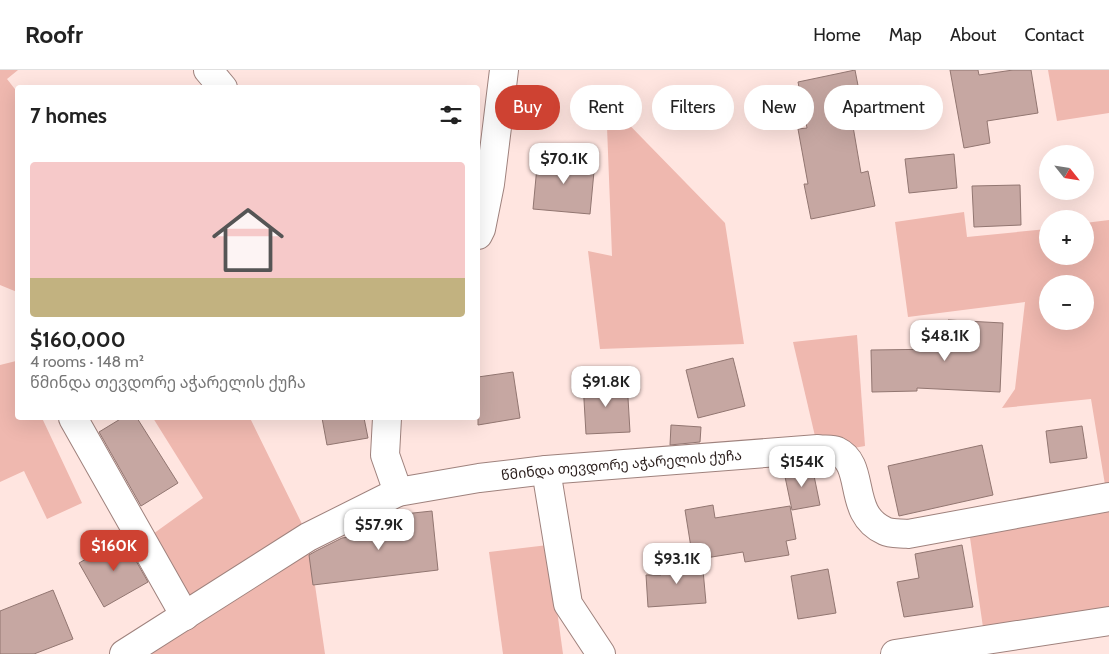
<!DOCTYPE html>
<meta charset="utf-8">
<style>
body{margin:0;font-family:Cabin,"Noto Sans Georgian",sans-serif;background:#f2f2f2;color:#222;height:100vh;display:flex;flex-direction:column;font-size:19px;white-space:nowrap}
*{box-sizing:border-box;margin:0}
p{font-size:16px;color:#767676}
.icon{flex:none;width:28px;height:28px;fill:none;stroke:currentColor;stroke-width:2;stroke-linecap:round;stroke-linejoin:round}
.map{position:relative;flex:1;overflow:hidden}
.sheet{position:absolute;left:15px;top:15px;width:465px;height:335px;display:flex;flex-direction:column;background:#fff;border-radius:5px;box-shadow:0 5px 20px #0002}
.sheet>*{flex:none}
.banner{position:absolute;left:495px;top:15px;width:475px;height:45px;display:flex;gap:10px}
.needle{width:32px;rotate:120deg}
.tools{position:absolute;left:1039px;top:75px;display:grid;gap:10px}
.tools a{display:grid;place-items:center;width:55px;height:55px;border-radius:50%;background:#fff;box-shadow:0 5px 20px #0002;font-size:25px}
.price{position:absolute;translate:-50% -42px;padding:0 11px;border-radius:10px;background:#fff;color:#222;font-size:16px;line-height:32px;filter:drop-shadow(0 1px 2px #0008)}
.price::after{content:'';position:absolute;left:50%;top:30px;width:15px;height:11px;margin-left:-8px;background:inherit;clip-path:polygon(0 0,100% 0,50% 100%)}
.price.current{background:#ce4232;color:#fff}
ul{padding:0;list-style:none}
li{display:grid;align-content:center;gap:10px;height:265px;padding:0 15px}
li span{display:grid;place-items:center;height:155px;border-radius:5px;color:#555}
li>.icon{margin-inline-start:auto}
span .icon{width:90px;height:90px;fill:#fffc;stroke-width:1}
li b{font-size:21px}
h2{display:flex;justify-content:space-between;align-items:center;height:60px;padding:0 15px;font-size:21px}
.chip{padding:0 18px;border-radius:22px;background:#fff;box-shadow:0 5px 20px #0002;font-size:18px;line-height:45px}
.chip.current{background:#ce4232;color:#fff}
header{display:flex;align-items:center;gap:30px;box-sizing:border-box;height:70px;padding:0 25px;background:#fff;border-bottom:1px solid #e0e0e0}
header strong{font-size:24px}
nav{display:flex;gap:28px;margin-inline-start:auto;font-size:18px}
.map>svg:first-child{display:block}
</style>
<header>
<strong>Roofr</strong>
<nav><a>Home</a><a>Map</a><a>About</a><a>Contact</a></nav>
</header>
<div class="map">
<svg width="1109" height="584" viewBox="0 0 1109 584">
<rect width="100%" height="100%" fill="#ffe5e0"/>
<g fill="#efb8af" fill-rule="evenodd">
<path d="M 0,0 L 18,0 L 7,9 L 18,23 L 17,222 L 0,215 Z"/>
<path d="M 1048,0 L 1109,0 L 1109,43 L 1057,51 Z"/>
<path d="M 606,31 L 725,153 L 744,274 L 600,279 L 588,181 L 612,186 Z"/>
<path d="M 964,142 L 967,167 L 1047,159 L 1048,186 L 1085,186 L 1085,153 L 1109,150 L 1109,551 L 985,571 L 968,454 L 1107,427 L 1091,329 L 1002,338 L 1015,319 L 1025,232 L 908,247 L 895,152 ZM 1048,214 L 1085,214 L 1085,251 L 1048,251 Z"/>
<path d="M 857,265 L 865,376 L 837,381 L 818,379 L 793,272 Z"/>
<path d="M 16,291 L 18,294 L 18,348 L 42,348 L 82,433 L 47,449 L 24,401 L 0,412 L 0,295 Z"/>
<path d="M 153,348 L 250,348 L 304,458 L 185,531 L 146,469 L 203,428 Z"/>
<path d="M 308,467 L 325,584 L 124,584 Z"/>
<path d="M 548,475 L 563,584 L 503,584 L 489,482 Z"/>
</g>
<g fill="#c6a7a2" stroke="#927671">
<path d="M 855,0 L 862,36 L 850,39 L 861,103 L 868,101 L 875,136 L 811,149 L 804,114 L 808,114 L 798,59 L 807,58 L 798,12 Z"/>
<path d="M 950,0 L 978,0 L 979,5 L 1013,0 L 1031,0 L 1038,43 L 987,51 L 990,73 L 964,78 Z"/>
<path d="M 954,84 L 957,118 L 909,123 L 905,89 Z"/>
<path d="M 538,86 L 595,91 L 590,144 L 533,139 Z"/>
<path d="M 1020,115 L 1021,155 L 974,157 L 972,116 Z"/>
<path d="M 948,250 L 1003,253 L 1000,322 L 917,318 L 917,321 L 872,322 L 871,280 L 946,279 Z"/>
<path d="M 733,288 L 745,336 L 698,348 L 686,300 Z"/>
<path d="M 513,302 L 520,348 L 478,355 L 478,307 Z"/>
<path d="M 627,311 L 630,362 L 586,364 L 583,313 Z"/>
<path d="M 122,348 L 137,348 L 178,413 L 141,436 L 99,362 Z"/>
<path d="M 322,348 L 364,348 L 368,368 L 327,375 Z"/>
<path d="M 671,355 L 701,357 L 700,372 L 670,375 Z"/>
<path d="M 1082,356 L 1087,388 L 1050,393 L 1046,361 Z"/>
<path d="M 982,375 L 993,425 L 899,446 L 888,396 Z"/>
<path d="M 812,396 L 820,435 L 792,440 L 784,402 Z"/>
<path d="M 713,435 L 715,448 L 790,436 L 796,469 L 786,471 L 789,485 L 745,492 L 743,482 L 693,490 L 685,440 Z"/>
<path d="M 432,441 L 438,500 L 313,515 L 309,485 L 316,481 L 342,468 L 349,467 L 349,464 L 385,446 Z"/>
<path d="M 123,468 L 148,512 L 104,537 L 79,493 Z"/>
<path d="M 962,475 L 973,537 L 904,547 L 897,512 L 919,508 L 915,484 Z"/>
<path d="M 702,489 L 706,533 L 648,537 L 646,505 L 661,505 L 662,494 Z"/>
<path d="M 828,499 L 836,543 L 798,549 L 791,506 Z"/>
<path d="M 53,520 L 73,569 L 34,584 L 0,584 L 0,541 Z"/>
</g>
<g fill="none" stroke-linecap="round" stroke-linejoin="round">
<defs>
<g id="minor">
<path d="M 208,0 L 223,18"/>
<path d="M 478,165 L 481,159 L 490,114 L 504,0"/>
<path d="M 73,348 L 185,546"/>
<path d="M 387,348 L 385,385 L 398,422"/>
<path d="M 546,400 L 568,534 L 601,584"/>
<path id="s1" d="M 124,584 L 308,467 L 398,422 L 479,408 L 546,400 L 818,379 C 823,380 832,379 837,381 C 867,395 846,444 885,461 C 891,464 901,463 908,464 L 1109,427"/>
<path d="M 895,584 L 1109,551"/>
</g>
</defs>
<use href="#minor" stroke="#9f827d" stroke-width="30"/>
<use href="#minor" stroke="#fff" stroke-width="28"/>
</g>
<g text-anchor="middle" stroke-width="5" stroke-linejoin="round" paint-order="stroke">
<g font-size="14" fill="#2a1e1c" stroke="#fef7f6">
<text dy="5" stroke="none"><textPath href="#s1" startOffset="544">წმინდა თევდორე აჭარელის ქუჩა</textPath></text>
</g>
</g>
</svg>
<div class="tools">
<a><svg class="needle" viewBox="-14 -14 28 28"><path d="M0-13l5 13h-10z" fill="#e53935"/><path d="M0 13l5-13h-10z" fill="#767676"/></svg></a>
<a>+</a>
<a>−</a>
</div>
<b class="price" style="left:564px;top:115px">$70.1K</b>
<b class="price" style="left:945px;top:292px">$48.1K</b>
<b class="price" style="left:606px;top:338px">$91.8K</b>
<b class="price" style="left:802px;top:418px">$154K</b>
<b class="price" style="left:379px;top:481px">$57.9K</b>
<b class="price current" style="left:114px;top:502px">$160K</b>
<b class="price" style="left:677px;top:515px">$93.1K</b>
<div class="banner">
<a class="chip current">Buy</a>
<a class="chip">Rent</a>
<a class="chip">Filters</a>
<a class="chip">New</a>
<a class="chip">Apartment</a>
</div>
<section class="sheet">
<h2>7 homes<svg class="icon" aria-label="filters" viewBox="0 0 24 24"><path d="M4 7h16M4 17h16"/><circle cx="9" cy="7" r="2"/><circle cx="15" cy="17" r="2"/></svg></h2>
<ul>
<li><span style="background:linear-gradient(#f6c9c9 75%,#c2b280 0)"><svg class="icon" aria-label="home" viewBox="0 0 24 24"><path d="M3 11l9-7 9 7M6 9v11h12V9"/></svg></span><div><b>$160,000</b><p>4 rooms · 148 m²</p><p>წმინდა თევდორე აჭარელის ქუჩა</p></div></li>
</ul>
</section>
</div>
